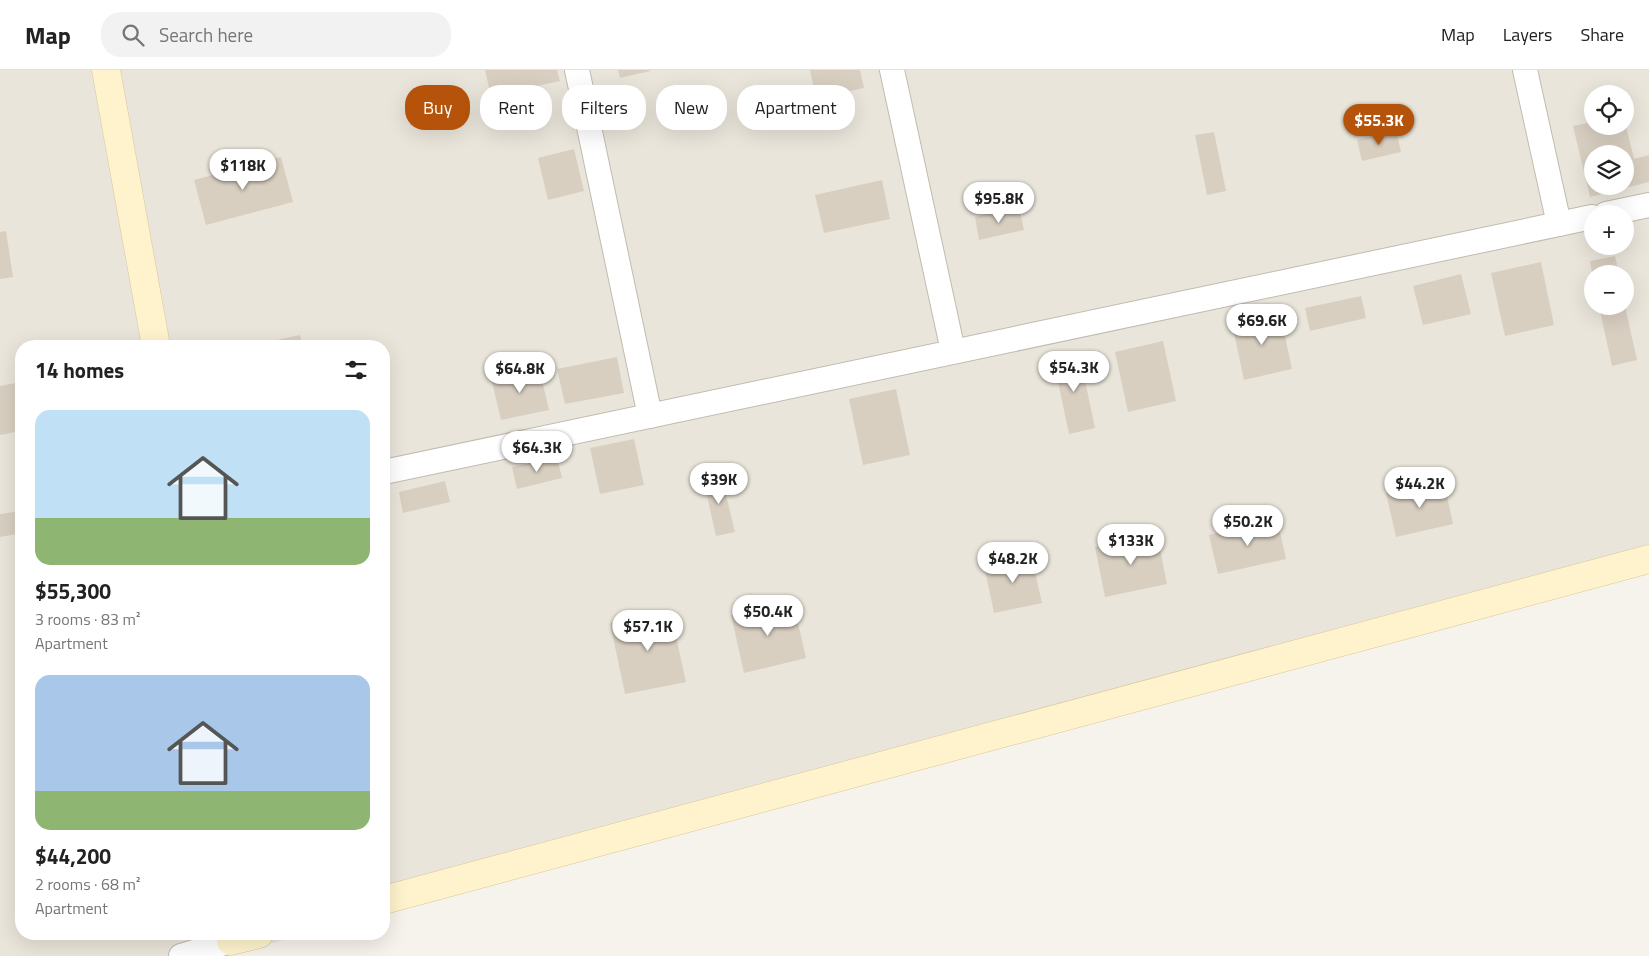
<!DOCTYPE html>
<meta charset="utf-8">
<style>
body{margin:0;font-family:"Titillium Web",sans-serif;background:#f2f2f2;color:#222;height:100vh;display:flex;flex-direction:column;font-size:19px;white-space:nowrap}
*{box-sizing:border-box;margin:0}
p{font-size:16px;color:#767676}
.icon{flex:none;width:28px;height:28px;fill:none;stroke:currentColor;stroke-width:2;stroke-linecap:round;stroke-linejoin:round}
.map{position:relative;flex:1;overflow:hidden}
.sheet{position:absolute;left:15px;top:270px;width:375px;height:600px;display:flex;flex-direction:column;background:#fff;border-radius:20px;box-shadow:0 5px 20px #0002}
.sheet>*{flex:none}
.guide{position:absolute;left:405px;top:15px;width:475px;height:45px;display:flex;gap:10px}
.tools{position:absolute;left:1584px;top:15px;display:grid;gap:10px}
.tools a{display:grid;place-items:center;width:50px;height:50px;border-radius:50%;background:#fff;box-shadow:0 5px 20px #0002;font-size:25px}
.price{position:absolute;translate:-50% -42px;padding:0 11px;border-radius:18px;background:#fff;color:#222;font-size:16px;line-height:32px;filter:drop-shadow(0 1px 2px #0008)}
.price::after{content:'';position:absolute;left:50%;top:30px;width:15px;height:11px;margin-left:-8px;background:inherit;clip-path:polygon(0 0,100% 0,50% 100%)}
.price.selected{background:#b45309;color:#fff}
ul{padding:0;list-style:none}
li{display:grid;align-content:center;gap:10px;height:265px;padding:0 20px}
li span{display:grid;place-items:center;height:155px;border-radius:15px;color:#555}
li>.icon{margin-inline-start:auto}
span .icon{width:90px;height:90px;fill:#fffc;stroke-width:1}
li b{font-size:21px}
h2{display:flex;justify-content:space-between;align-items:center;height:60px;padding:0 20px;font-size:21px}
.tag{padding:0 18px;border-radius:20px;background:#fff;box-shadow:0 5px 20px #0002;font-size:18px;line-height:45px}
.tag.selected{background:#b45309;color:#fff}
header{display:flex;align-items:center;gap:30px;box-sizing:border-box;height:70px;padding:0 25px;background:#fff;border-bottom:1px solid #e0e0e0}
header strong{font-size:24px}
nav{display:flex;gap:28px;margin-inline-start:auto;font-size:18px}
.search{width:350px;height:45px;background:#f2f2f2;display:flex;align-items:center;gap:12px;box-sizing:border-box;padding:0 18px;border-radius:20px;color:#767676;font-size:19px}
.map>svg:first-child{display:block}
</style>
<header>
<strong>Map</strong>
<div class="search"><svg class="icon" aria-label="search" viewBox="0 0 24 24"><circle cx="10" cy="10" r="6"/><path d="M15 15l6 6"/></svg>Search here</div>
<nav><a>Map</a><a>Layers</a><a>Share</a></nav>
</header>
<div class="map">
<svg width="1649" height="886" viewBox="0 0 1649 886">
<rect width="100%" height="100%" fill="#f6f3ec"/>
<path fill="#eae5da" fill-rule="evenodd" d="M 0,0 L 1649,0 L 1649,487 L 384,842 L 384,276 L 21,276 L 21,864 L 305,864 L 226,886 L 0,886 ZM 1592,24 L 1625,24 L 1625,56 L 1592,56 ZM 1592,84 L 1625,84 L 1625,116 L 1592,116 ZM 1592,144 L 1625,144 L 1625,176 L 1592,176 ZM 1592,204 L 1625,204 L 1625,236 L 1592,236 Z"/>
<g fill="#d8cfc1" fill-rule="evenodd">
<path d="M 485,0 L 557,0 L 560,11 L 491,26 Z"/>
<path d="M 618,0 L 650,0 L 650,1 L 620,8 Z"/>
<path d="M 810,0 L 860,0 L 864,18 L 816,28 Z"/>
<path d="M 1592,52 L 1592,56 L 1626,56 L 1634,89 L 1649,85 L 1649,112 L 1590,127 L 1573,56 ZM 1592,84 L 1625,84 L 1625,116 L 1592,116 Z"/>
<path d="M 1396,60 L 1401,82 L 1362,91 L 1357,70 Z"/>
<path d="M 1214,62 L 1226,121 L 1207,125 L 1195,65 Z"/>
<path d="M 574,79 L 584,121 L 548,130 L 538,88 Z"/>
<path d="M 281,87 L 293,132 L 206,155 L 194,110 Z"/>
<path d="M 882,110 L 890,149 L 824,163 L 815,125 Z"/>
<path d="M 1019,137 L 1024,160 L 979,170 L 975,147 Z"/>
<path d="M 6,161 L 13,207 L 0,209 L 0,162 Z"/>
<path d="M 1615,186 L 1619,204 L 1592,204 L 1590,191 Z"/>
<path d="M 1541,192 L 1554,255 L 1505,266 L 1491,203 Z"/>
<path d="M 1461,204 L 1471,244 L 1423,255 L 1413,216 Z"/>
<path d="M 1361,226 L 1366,248 L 1310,261 L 1305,238 Z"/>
<path d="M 1599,236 L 1625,236 L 1637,290 L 1612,296 Z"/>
<path d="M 1280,243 L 1292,299 L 1244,310 L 1232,254 Z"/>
<path d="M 300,265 L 303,276 L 252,276 L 252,275 Z"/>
<path d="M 1163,271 L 1176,331 L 1128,342 L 1115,282 Z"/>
<path d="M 1079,282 L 1095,358 L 1069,364 L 1053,288 Z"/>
<path d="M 617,287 L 624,323 L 565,334 L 557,299 Z"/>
<path d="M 539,297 L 549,340 L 501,350 L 491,308 Z"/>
<path d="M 21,312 L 21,361 L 0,365 L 0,316 Z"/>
<path d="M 896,319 L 910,385 L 863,395 L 849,329 Z"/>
<path d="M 634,369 L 644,415 L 600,424 L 590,378 Z"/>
<path d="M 557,387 L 562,408 L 517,419 L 512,397 Z"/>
<path d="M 721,404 L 735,462 L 716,466 L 703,408 Z"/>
<path d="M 445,411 L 450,432 L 403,443 L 399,422 Z"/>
<path d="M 1444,411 L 1453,454 L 1396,467 L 1386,423 Z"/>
<path d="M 21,441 L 21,481 L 20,481 L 17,464 L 0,467 L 0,444 Z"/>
<path d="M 1277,449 L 1286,489 L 1218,504 L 1209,465 Z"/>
<path d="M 1157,464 L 1167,514 L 1105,527 L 1095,477 Z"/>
<path d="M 1031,484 L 1042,533 L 994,543 L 984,495 Z"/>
<path d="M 793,531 L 806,588 L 744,603 L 731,545 Z"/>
<path d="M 670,540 L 686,612 L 625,624 L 610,553 Z"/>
</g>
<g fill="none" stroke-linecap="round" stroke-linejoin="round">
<defs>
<g id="street">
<path d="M 577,0 L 650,346"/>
<path d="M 892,0 L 953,281"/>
<path d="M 1525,0 L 1559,154"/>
<path d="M 1606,144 L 1649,135"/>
<path d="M 384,402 L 1592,147"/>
<path d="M 181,886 L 231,871"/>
</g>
<g id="secondary">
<path d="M 106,0 L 156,276"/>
<path d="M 384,830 L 1649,489"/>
<path d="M 231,871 L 259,864"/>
</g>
</defs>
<use href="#street" stroke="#c2bbae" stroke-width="26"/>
<use href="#secondary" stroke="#d6c79b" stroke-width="29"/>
<use href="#street" stroke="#fff" stroke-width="24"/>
<use href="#secondary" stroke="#fff3cd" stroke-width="28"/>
</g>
</svg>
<div class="tools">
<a><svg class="icon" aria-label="locate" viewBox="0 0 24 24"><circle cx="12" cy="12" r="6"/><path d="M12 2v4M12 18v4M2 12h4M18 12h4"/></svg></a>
<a><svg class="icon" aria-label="layers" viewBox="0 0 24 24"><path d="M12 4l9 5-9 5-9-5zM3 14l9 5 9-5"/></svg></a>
<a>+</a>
<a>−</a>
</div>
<b class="price selected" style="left:1379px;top:76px">$55.3K</b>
<b class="price" style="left:243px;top:121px">$118K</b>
<b class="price" style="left:999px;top:154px">$95.8K</b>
<b class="price" style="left:1262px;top:276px">$69.6K</b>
<b class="price" style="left:1074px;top:323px">$54.3K</b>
<b class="price" style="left:520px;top:324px">$64.8K</b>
<b class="price" style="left:537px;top:403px">$64.3K</b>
<b class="price" style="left:719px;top:435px">$39K</b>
<b class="price" style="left:1420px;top:439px">$44.2K</b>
<b class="price" style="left:1248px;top:477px">$50.2K</b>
<b class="price" style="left:1131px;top:496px">$133K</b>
<b class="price" style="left:1013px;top:514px">$48.2K</b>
<b class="price" style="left:768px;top:567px">$50.4K</b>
<b class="price" style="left:648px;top:582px">$57.1K</b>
<div class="guide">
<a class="tag selected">Buy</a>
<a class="tag">Rent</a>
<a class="tag">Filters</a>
<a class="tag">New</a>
<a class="tag">Apartment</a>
</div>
<section class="sheet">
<h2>14 homes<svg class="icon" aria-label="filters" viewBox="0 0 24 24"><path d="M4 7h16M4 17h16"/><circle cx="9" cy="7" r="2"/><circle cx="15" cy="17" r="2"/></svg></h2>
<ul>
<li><span style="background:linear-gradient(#bfe0f5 70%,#8fb573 0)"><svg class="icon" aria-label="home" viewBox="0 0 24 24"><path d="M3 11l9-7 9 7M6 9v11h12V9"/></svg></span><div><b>$55,300</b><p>3 rooms · 83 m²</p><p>Apartment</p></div></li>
<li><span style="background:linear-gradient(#a9c7e8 75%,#8fb573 0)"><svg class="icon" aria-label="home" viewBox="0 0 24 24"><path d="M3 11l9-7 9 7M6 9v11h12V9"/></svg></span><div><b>$44,200</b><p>2 rooms · 68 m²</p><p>Apartment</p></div></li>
</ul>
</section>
</div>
